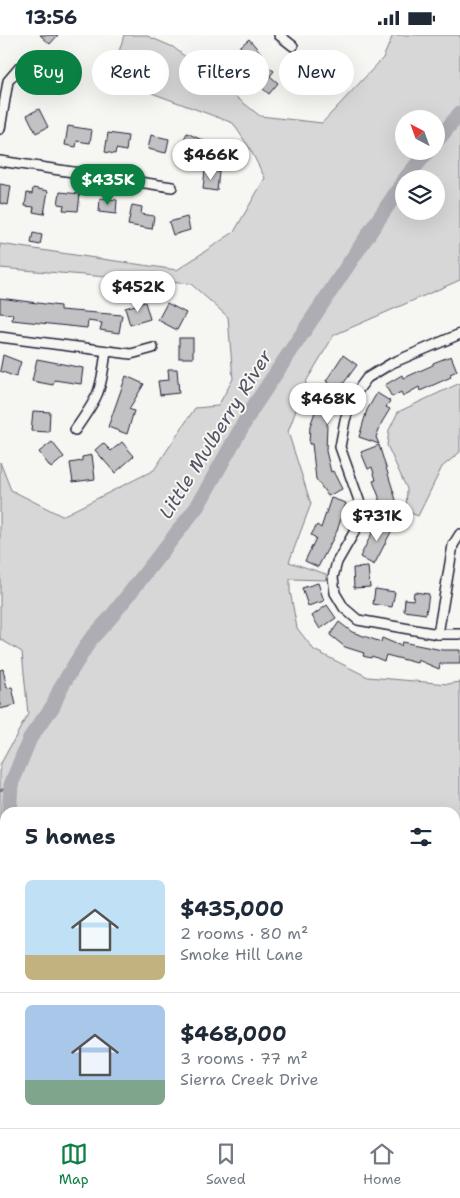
<!DOCTYPE html>
<meta charset="utf-8">
<style>
body{margin:0;font-family:"Shantell Sans",sans-serif;background:#f2f2f3;color:#1f2937;height:100vh;display:flex;flex-direction:column;font-size:19px;white-space:nowrap}
*{box-sizing:border-box;margin:0}
p{font-size:16px;color:#747a83}
.icon{flex:none;width:28px;height:28px;fill:none;stroke:currentColor;stroke-width:2;stroke-linecap:round;stroke-linejoin:round}
.map{position:relative;flex:1;overflow:hidden}
.drawer{position:absolute;left:0px;top:772px;width:460px;height:321px;display:flex;flex-direction:column;background:#fff;border-radius:15px 15px 0 0;box-shadow:0 5px 20px #0002}
.drawer>*{flex:none}
.guide{position:absolute;left:15px;top:15px;width:430px;height:45px;display:flex;gap:10px}
.needle{width:32px;rotate:319deg}
.fabs{position:absolute;left:395px;top:75px;display:grid;gap:10px}
.fabs a{display:grid;place-items:center;width:50px;height:50px;border-radius:50%;background:#fff;box-shadow:0 5px 20px #0002;font-size:25px}
.price{position:absolute;translate:-50% -42px;padding:0 11px;border-radius:18px;background:#fff;color:#222;font-size:16px;line-height:32px;filter:drop-shadow(0 1px 2px #0008)}
.price::after{content:'';position:absolute;left:50%;top:30px;width:15px;height:11px;margin-left:-8px;background:inherit;clip-path:polygon(0 0,100% 0,50% 100%)}
.price.selected{background:#0b8043;color:#fff}
ul{padding:0;list-style:none}
li{display:flex;align-items:center;gap:15px;height:125px;padding:0 25px}
li+li{border-top:1px solid #e0e1e3}
li span{display:grid;place-items:center;flex:none;width:140px;height:100px;border-radius:8px;color:#555}
li>.icon{margin-inline-start:auto}
span .icon{width:60px;height:60px;fill:#fffc;stroke-width:1}
li b{font-size:21px}
h2{display:flex;justify-content:space-between;align-items:center;height:60px;padding:0 25px;font-size:21px}
.tag{padding:0 18px;border-radius:22px;background:#fff;box-shadow:0 5px 20px #0002;font-size:18px;line-height:45px}
.tag.selected{background:#0b8043;color:#fff}
.status{display:flex;justify-content:space-between;align-items:center;height:35px;padding:0 25px;background:#fff;direction:ltr}
.status svg{height:14px;fill:currentColor}
.tab-bar{display:flex;justify-content:space-around;align-items:center;height:70px;border-top:1px solid #e0e1e3;background:#fff;font-size:14px;color:#747a83}
.tab-bar a{display:grid;justify-items:center;gap:2px}
.tab-bar .selected{color:#0b8043}
.map>svg:first-child{display:block}
</style>
<div class="status"><b>13:56</b><svg viewBox="0 0 49 12"><path d="M0 12V9h3v3zM5 12V6h3v6zM10 12V3h3v9zM15 12V0h3v12zM26 1h20v11H26zM47 4h2v5h-2z"/></svg></div>
<div class="map">
<svg width="460" height="1093" viewBox="0 0 460 1093">
<rect width="100%" height="100%" fill="#f6f6f2"/>
<filter id="ink" filterUnits="userSpaceOnUse"><feTurbulence type="fractalNoise" baseFrequency=".02" numOctaves="2"/><feDisplacementMap in="SourceGraphic" scale="10" xChannelSelector="R" yChannelSelector="G"/><feConvolveMatrix kernelMatrix="1 2 1 2 8 2 1 2 1" color-interpolation-filters="sRGB"/></filter>
<g filter="url(#ink)">
<g fill="#d7d7d7" stroke="#7c7c89" fill-rule="evenodd">
<path d="M 124,0 L 145,0 L 173,12 L 260,81 L 322,88 L 383,23 L 393,0 L 460,0 L 460,245 L 334,300 L 307,345 L 288,397 L 311,469 L 289,527 L 326,539 L 326,545 L 290,544 L 290,556 L 297,593 L 314,615 L 368,642 L 448,649 L 460,647 L 460,946 L 455,950 L 455,778 L 5,778 L 5,1089 L 114,1089 L 114,1093 L 0,1093 L 0,730 L 28,679 L 22,617 L 0,604 L 0,427 L 11,455 L 62,481 L 154,435 L 195,373 L 218,371 L 233,344 L 228,282 L 191,249 L 0,233 L 0,209 L 177,235 L 234,197 L 265,143 L 250,114 L 233,88 L 149,57 L 109,50 ZM 404,84 L 436,84 L 436,116 L 404,116 ZM 404,144 L 436,144 L 436,176 L 404,176 Z"/>
<path d="M 460,348 L 460,417 L 442,432 L 418,481 L 406,476 L 407,454 L 387,410 L 389,395 L 398,377 Z"/>
<path d="M 223,1089 L 281,1089 L 279,1093 L 222,1093 Z"/>
</g>
<g fill="none" stroke-linecap="round" stroke-linejoin="round">
<path stroke="#757583" stroke-width="2.5" d="M 0,755 L 11,750"/>
<g stroke="#adadb3" stroke-width="15">
<path d="M 436,107 L 460,78"/>
<path d="M 405,144 L 428,116"/>
<path d="M 9,778 L 11,750 L 30,703 L 53,671 L 61,652 L 90,605 L 111,582 L 197,472 L 252,374 L 404,146"/>
<path d="M 33,1093 L 34,1089"/>
</g>
</g>
<g fill="#c2c2c4" stroke="#22223b">
<path d="M 40,0 L 58,0 L 50,9 Z"/>
<path d="M 249,4 L 261,18 L 247,30 L 235,16 Z"/>
<path d="M 321,17 L 335,24 L 328,38 L 314,31 Z"/>
<path d="M 51,28 L 64,28 L 63,47 L 51,47 Z"/>
<path d="M 267,31 L 274,36 L 270,41 L 278,48 L 269,59 L 254,46 Z"/>
<path d="M 309,34 L 316,51 L 299,58 L 292,41 Z"/>
<path d="M 39,74 L 48,92 L 36,98 L 27,80 Z"/>
<path d="M 68,91 L 92,95 L 90,108 L 77,106 L 76,112 L 65,110 Z"/>
<path d="M 108,98 L 128,101 L 126,116 L 116,114 L 115,119 L 105,117 Z"/>
<path d="M 187,98 L 204,106 L 198,118 L 181,110 Z"/>
<path d="M 151,100 L 169,104 L 166,118 L 148,114 Z"/>
<path d="M 205,135 L 219,137 L 217,156 L 203,154 Z"/>
<path d="M 0,149 L 11,151 L 8,170 L 0,168 Z"/>
<path d="M 33,153 L 48,156 L 44,179 L 33,177 L 34,172 L 25,171 L 27,158 L 32,159 Z"/>
<path d="M 60,157 L 80,159 L 78,176 L 63,175 L 64,170 L 58,169 Z"/>
<path d="M 100,163 L 117,165 L 116,179 L 99,177 Z"/>
<path d="M 132,170 L 142,172 L 141,179 L 154,181 L 152,194 L 128,190 Z"/>
<path d="M 187,182 L 190,195 L 173,200 L 169,187 Z"/>
<path d="M 33,198 L 42,200 L 40,210 L 31,208 Z"/>
<path d="M 0,263 L 60,271 L 60,275 L 122,280 L 119,298 L 100,295 L 102,288 L 88,286 L 87,293 L 12,285 L 13,279 L 0,278 Z"/>
<path d="M 145,267 L 150,284 L 130,290 L 125,273 Z"/>
<path d="M 167,268 L 186,278 L 177,295 L 158,285 Z"/>
<rect x="179" y="303" width="14" height="20"/>
<path d="M 3,320 L 21,327 L 16,342 L 0,336 Z"/>
<path d="M 343,320 L 357,330 L 343,349 L 327,389 L 326,416 L 331,437 L 333,436 L 342,454 L 328,461 L 316,444 L 312,409 L 309,409 L 310,391 L 321,360 L 328,347 L 326,346 Z"/>
<path d="M 451,321 L 457,336 L 450,339 L 451,342 L 420,356 L 419,352 L 403,361 L 401,357 L 392,362 L 385,350 L 402,340 L 404,343 L 433,330 L 433,328 Z"/>
<path d="M 37,324 L 83,333 L 81,349 L 54,345 L 53,350 L 32,346 Z"/>
<path d="M 168,334 L 177,334 L 179,358 L 160,360 L 158,346 L 169,345 Z"/>
<path d="M 126,341 L 144,349 L 129,374 L 134,376 L 127,399 L 108,392 Z"/>
<path d="M 377,358 L 390,366 L 386,372 L 390,374 L 382,387 L 376,402 L 379,409 L 359,402 L 367,375 Z"/>
<path d="M 33,376 L 50,377 L 49,397 L 31,396 Z"/>
<path d="M 52,407 L 64,422 L 51,433 L 39,417 Z"/>
<path d="M 122,407 L 134,421 L 115,438 L 95,415 L 103,408 L 111,416 Z"/>
<path d="M 379,410 L 396,465 L 395,480 L 378,479 L 379,462 L 373,446 L 376,445 L 372,432 L 368,434 L 361,417 Z"/>
<path d="M 92,420 L 95,444 L 73,447 L 70,428 L 82,426 L 82,422 Z"/>
<path d="M 331,463 L 346,468 L 337,496 L 318,532 L 305,526 L 316,503 L 311,500 L 317,490 L 321,493 Z"/>
<path d="M 379,484 L 394,491 L 374,530 L 360,522 Z"/>
<path d="M 368,532 L 370,552 L 354,553 L 353,533 Z"/>
<path d="M 318,548 L 324,566 L 308,571 L 302,553 Z"/>
<path d="M 375,554 L 395,557 L 392,572 L 373,569 Z"/>
<path d="M 414,557 L 429,559 L 426,579 L 404,576 L 405,564 L 413,565 Z"/>
<path d="M 327,570 L 336,583 L 320,594 L 312,581 Z"/>
<path d="M 339,587 L 352,597 L 381,607 L 382,603 L 401,611 L 402,607 L 442,615 L 460,615 L 460,629 L 440,629 L 439,634 L 418,625 L 417,628 L 386,620 L 384,626 L 372,621 L 371,623 L 363,621 L 364,618 L 345,612 L 330,600 Z"/>
<path d="M 3,634 L 7,653 L 12,652 L 16,670 L 0,674 L 0,635 Z"/>
</g>
<g fill="none" stroke-linecap="round" stroke-linejoin="round">
<defs>
<g id="street">
<path d="M 279,0 L 293,11"/>
<path d="M 0,94 L 8,46 L 20,32"/>
<path d="M 0,126 L 172,152"/>
<path d="M 460,299 L 392,328 L 367,343 L 353,362 L 345,385 L 340,412 L 361,471 L 356,494 L 337,527 L 333,542 L 335,558 L 344,573 L 358,585 L 438,599 L 460,599"/>
<path d="M 0,302 L 131,319 L 153,313"/>
<path d="M 75,395 C 99,361 101,357 106,316"/>
<path d="M 438,599 L 453,510 L 460,499"/>
<path d="M 455,970 L 460,966"/>
<path d="M 170,1089 L 170,1093"/>
<path d="M 324,1093 L 326,1089"/>
</g>
</defs>
<use href="#street" stroke="#22223b" stroke-width="12"/>
<use href="#street" stroke="#f6f6f2" stroke-width="9"/>
</g>
</g>
<g text-anchor="middle" stroke-width="4" stroke-linejoin="round" paint-order="stroke">
<g font-size="19" font-style="italic" fill="#535365" stroke="#f6f6f2">
<text transform="translate(215 399) rotate(-58)" y="7">Little Mulberry River</text>
</g>
</g>
</svg>
<div class="fabs">
<a><svg class="needle" viewBox="-14 -14 28 28"><path d="M0-13l5 13h-10z" fill="#e53935"/><path d="M0 13l5-13h-10z" fill="#747a83"/></svg></a>
<a><svg class="icon" aria-label="layers" viewBox="0 0 24 24"><path d="M12 4l9 5-9 5-9-5zM3 14l9 5 9-5"/></svg></a>
</div>
<b class="price" style="left:211px;top:146px">$466K</b>
<b class="price selected" style="left:108px;top:171px">$435K</b>
<b class="price" style="left:138px;top:278px">$452K</b>
<b class="price" style="left:328px;top:390px">$468K</b>
<b class="price" style="left:377px;top:507px">$731K</b>
<div class="guide">
<a class="tag selected">Buy</a>
<a class="tag">Rent</a>
<a class="tag">Filters</a>
<a class="tag">New</a>
</div>
<section class="drawer">
<h2>5 homes<svg class="icon" aria-label="filters" viewBox="0 0 24 24"><path d="M4 7h16M4 17h16"/><circle cx="9" cy="7" r="2"/><circle cx="15" cy="17" r="2"/></svg></h2>
<ul>
<li><span style="background:linear-gradient(#bfe0f5 75%,#c2b280 0)"><svg class="icon" aria-label="home" viewBox="0 0 24 24"><path d="M3 11l9-7 9 7M6 9v11h12V9"/></svg></span><div><b>$435,000</b><p>2 rooms · 80 m²</p><p>Smoke Hill Lane</p></div></li>
<li><span style="background:linear-gradient(#a9c7e8 75%,#7fa58c 0)"><svg class="icon" aria-label="home" viewBox="0 0 24 24"><path d="M3 11l9-7 9 7M6 9v11h12V9"/></svg></span><div><b>$468,000</b><p>3 rooms · 77 m²</p><p>Sierra Creek Drive</p></div></li>
</ul>
</section>
</div>
<nav class="tab-bar">
<a class="selected"><svg class="icon" aria-label="map" viewBox="0 0 24 24"><path d="M3 6l6-2 6 2 6-2v14l-6 2-6-2-6 2zM9 4v14M15 6v14"/></svg>Map</a>
<a><svg class="icon" aria-label="saved" viewBox="0 0 24 24"><path d="M7 4h10v16l-5-4-5 4z"/></svg>Saved</a>
<a><svg class="icon" aria-label="home" viewBox="0 0 24 24"><path d="M3 11l9-7 9 7M6 9v11h12V9"/></svg>Home</a>
</nav>
